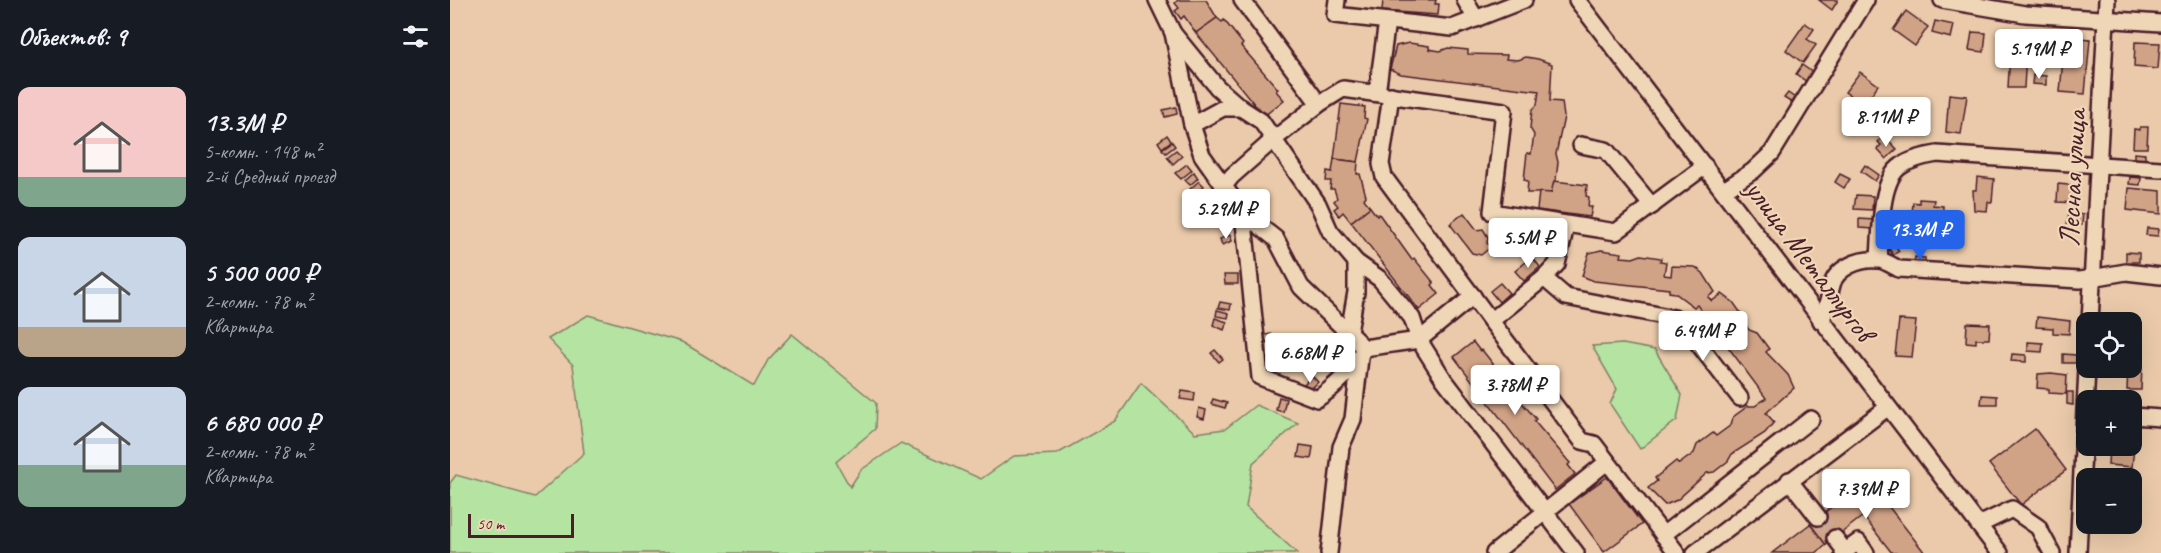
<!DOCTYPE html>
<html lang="ru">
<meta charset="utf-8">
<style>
body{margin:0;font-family:Caveat,sans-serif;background:#20242c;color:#f1f3f6;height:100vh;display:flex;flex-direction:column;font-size:22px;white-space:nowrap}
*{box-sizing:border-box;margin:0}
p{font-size:20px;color:#9ea1a6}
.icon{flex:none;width:33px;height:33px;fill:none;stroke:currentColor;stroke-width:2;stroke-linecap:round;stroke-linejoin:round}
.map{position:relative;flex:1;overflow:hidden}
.sheet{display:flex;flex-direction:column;background:#171b24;width:450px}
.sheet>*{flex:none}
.tools{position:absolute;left:1626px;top:312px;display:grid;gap:12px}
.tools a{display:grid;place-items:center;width:66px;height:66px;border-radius:12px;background:#171b24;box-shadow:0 6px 24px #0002;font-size:30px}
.scale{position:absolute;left:18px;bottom:15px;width:106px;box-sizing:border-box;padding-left:6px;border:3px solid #4a1f2b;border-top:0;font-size:16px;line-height:21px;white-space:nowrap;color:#4a1f2b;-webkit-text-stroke:4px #efd6b6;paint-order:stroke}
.price{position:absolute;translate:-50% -51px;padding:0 14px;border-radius:6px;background:#fff;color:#222;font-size:20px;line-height:39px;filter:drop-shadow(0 2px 3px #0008)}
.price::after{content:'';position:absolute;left:50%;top:36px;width:18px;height:14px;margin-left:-9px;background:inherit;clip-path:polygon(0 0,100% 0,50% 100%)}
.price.on{background:#2563eb;color:#fff}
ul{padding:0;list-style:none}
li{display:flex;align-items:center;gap:18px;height:150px;padding:0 18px}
li span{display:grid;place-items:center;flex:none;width:168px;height:120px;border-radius:12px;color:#555}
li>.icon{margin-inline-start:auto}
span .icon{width:72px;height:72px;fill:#fffc;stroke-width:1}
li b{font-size:26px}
h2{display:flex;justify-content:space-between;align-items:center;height:72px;padding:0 18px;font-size:26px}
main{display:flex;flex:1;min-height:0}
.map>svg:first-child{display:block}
</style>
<main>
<section class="sheet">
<h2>Объектов: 9<svg class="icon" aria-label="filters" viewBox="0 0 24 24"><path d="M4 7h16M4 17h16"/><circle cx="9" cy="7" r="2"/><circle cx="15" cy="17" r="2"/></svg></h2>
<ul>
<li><span style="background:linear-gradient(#f6c9c9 75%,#7fa58c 0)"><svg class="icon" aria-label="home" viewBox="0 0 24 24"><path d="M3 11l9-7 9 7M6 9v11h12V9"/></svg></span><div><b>13.3M ₽</b><p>5-комн. · 148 m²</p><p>2-й Средний проезд</p></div></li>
<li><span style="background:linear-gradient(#c9d6e8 75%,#b9a48a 0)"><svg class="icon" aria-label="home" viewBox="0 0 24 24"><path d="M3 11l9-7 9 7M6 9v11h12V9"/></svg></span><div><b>5 500 000 ₽</b><p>2-комн. · 78 m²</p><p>Квартира</p></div></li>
<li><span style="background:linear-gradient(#c9d6e8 65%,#7fa58c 0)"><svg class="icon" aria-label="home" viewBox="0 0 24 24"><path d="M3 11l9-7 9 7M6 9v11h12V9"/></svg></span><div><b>6 680 000 ₽</b><p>2-комн. · 78 m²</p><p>Квартира</p></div></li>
</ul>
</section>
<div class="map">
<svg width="1711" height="553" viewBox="0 0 1711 553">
<rect width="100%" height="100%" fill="#eacaaa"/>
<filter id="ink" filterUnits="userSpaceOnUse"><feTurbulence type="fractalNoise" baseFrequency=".0167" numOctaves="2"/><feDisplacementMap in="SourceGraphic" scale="12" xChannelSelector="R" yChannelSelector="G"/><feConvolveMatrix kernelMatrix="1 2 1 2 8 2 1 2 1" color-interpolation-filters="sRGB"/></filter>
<g filter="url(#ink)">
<g fill="#b4e3a2" stroke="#7f8166" stroke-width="1.5">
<path d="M 138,315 L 232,342 L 304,386 L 318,360 L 342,334 L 426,403 L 425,429 L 386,462 L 400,487 L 411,470 L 451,443 L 531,479 L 564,456 L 607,454 L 665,421 L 691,383 L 745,433 L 775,429 L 806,405 L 848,423 L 803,463 L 796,507 L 847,553 L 0,553 L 0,483 L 6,475 L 85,497 L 134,453 L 123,365 L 98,339 Z"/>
<path d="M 1173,344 L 1205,350 L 1232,395 L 1227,420 L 1190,449 L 1160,404 L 1167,389 L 1142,346 Z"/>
</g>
<g fill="#d1a386" stroke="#4a1f2b" stroke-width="1.5">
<path d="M 756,0 L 767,18 L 746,33 L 734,16 L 731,19 L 725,11 L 729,8 L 725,3 L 728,0 Z"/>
<path d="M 933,0 L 986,0 L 985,4 L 989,4 L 988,15 L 932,11 Z"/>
<path d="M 1369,0 L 1388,0 L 1382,10 Z"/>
<path d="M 1456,11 L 1478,27 L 1465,46 L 1443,30 Z"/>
<path d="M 767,18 L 772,22 L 774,20 L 793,44 L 791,46 L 828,89 L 826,91 L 834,100 L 814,116 L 746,33 Z"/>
<path d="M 1485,21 L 1504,25 L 1501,38 L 1482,33 Z"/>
<path d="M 1355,23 L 1364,29 L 1357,39 L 1366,45 L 1353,63 L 1336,50 Z"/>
<path d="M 1522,32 L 1536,33 L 1534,52 L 1519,50 Z"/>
<path d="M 1561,34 L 1577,35 L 1574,88 L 1558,88 Z"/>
<path d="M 1615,37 L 1640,39 L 1635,94 L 1610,92 Z"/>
<path d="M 1685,42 L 1710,43 L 1708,69 L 1684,67 Z"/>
<path d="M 959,43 L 979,46 L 979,49 L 990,51 L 998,48 L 1018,50 L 1018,54 L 1057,55 L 1056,59 L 1068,60 L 1076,57 L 1088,59 L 1102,64 L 1100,101 L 1112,102 L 1114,117 L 1106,154 L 1108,162 L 1106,180 L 1101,193 L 1077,193 L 1078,181 L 1074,180 L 1077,153 L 1081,154 L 1084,135 L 1080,128 L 1082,110 L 1087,105 L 1089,91 L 951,74 L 940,69 L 946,46 Z"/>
<path d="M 1352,65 L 1363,73 L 1357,82 L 1346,74 Z"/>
<path d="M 1410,72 L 1428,85 L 1414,105 L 1395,92 Z"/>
<path d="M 1583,75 L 1596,76 L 1596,85 L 1582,84 Z"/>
<path d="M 1338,93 L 1345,98 L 1342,103 L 1334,98 Z"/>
<path d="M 1499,94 L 1517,96 L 1511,134 L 1496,132 Z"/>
<path d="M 891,104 L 915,107 L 914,118 L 917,119 L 908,162 L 884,159 Z"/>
<path d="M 726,107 L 727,114 L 715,117 L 713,110 Z"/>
<path d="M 1690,127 L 1698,127 L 1697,148 L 1683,148 L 1684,129 L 1690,130 Z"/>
<path d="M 717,135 L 721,141 L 712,148 L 708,142 Z"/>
<path d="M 1434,136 L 1447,149 L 1436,159 L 1427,149 L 1431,145 L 1428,142 Z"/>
<path d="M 722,142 L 725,146 L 716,153 L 712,149 Z"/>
<path d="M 726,150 L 732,156 L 723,164 L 717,157 Z"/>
<path d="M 1684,153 L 1695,154 L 1695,160 L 1684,159 Z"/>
<path d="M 884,159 L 908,162 L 907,174 L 910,174 L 916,196 L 914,199 L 920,207 L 901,222 L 893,212 L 889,216 L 884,209 L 888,206 L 884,201 L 887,198 L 884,189 L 880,189 L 881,181 L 876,181 L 877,171 L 882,172 Z"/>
<path d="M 737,164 L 742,170 L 731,179 L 725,173 Z"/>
<path d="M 1415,165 L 1429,175 L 1425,181 L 1411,171 Z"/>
<path d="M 744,172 L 748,178 L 740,185 L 735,180 Z"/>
<path d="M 1390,174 L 1400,179 L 1394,188 L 1385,182 Z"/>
<path d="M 1527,177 L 1544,179 L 1542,202 L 1538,202 L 1537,211 L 1524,210 L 1523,190 L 1526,190 Z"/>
<path d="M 1680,177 L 1691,178 L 1690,185 L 1679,184 Z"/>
<path d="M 749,181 L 754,186 L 745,195 L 740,189 Z"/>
<path d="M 1104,181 L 1137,185 L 1136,196 L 1139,197 L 1138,207 L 1142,207 L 1140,217 L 1087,210 L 1089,192 L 1101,193 Z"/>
<path d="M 1608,184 L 1628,186 L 1627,203 L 1607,202 Z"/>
<path d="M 1679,188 L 1711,191 L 1711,214 L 1677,210 Z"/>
<path d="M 757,189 L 760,194 L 751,200 L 747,196 Z"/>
<path d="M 1406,195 L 1423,196 L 1422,210 L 1404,209 Z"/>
<path d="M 762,197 L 765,203 L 753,208 L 751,202 Z"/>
<path d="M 1469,199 L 1484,200 L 1483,205 L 1493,206 L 1492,229 L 1461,227 L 1463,202 L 1469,203 Z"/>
<path d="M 920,207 L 927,216 L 929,214 L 962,260 L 964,258 L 984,283 L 982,285 L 989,294 L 969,310 L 901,222 Z"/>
<path d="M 1014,213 L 1027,230 L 1033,229 L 1038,237 L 1037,243 L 1041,247 L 1031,255 L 1022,253 L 1000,224 Z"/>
<path d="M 1619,213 L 1633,215 L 1632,225 L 1617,224 Z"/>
<path d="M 1409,219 L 1424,220 L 1424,229 L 1409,228 Z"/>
<path d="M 1697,228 L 1709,229 L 1708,236 L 1696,235 Z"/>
<path d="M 780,235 L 782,241 L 772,245 L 770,239 Z"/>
<path d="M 1442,240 L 1449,251 L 1443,255 L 1436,244 Z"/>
<path d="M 1151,250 L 1172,253 L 1171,257 L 1183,258 L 1191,255 L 1211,258 L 1210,261 L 1216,262 L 1214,275 L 1221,276 L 1222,266 L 1245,267 L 1253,273 L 1265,292 L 1258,297 L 1262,301 L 1272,294 L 1283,302 L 1295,319 L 1293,321 L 1299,330 L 1307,333 L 1319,349 L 1316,352 L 1338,375 L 1344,388 L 1316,413 L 1324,422 L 1315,433 L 1282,454 L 1278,461 L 1264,472 L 1257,473 L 1227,500 L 1215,505 L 1198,488 L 1207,481 L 1205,478 L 1226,461 L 1229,464 L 1244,453 L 1247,445 L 1263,433 L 1266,436 L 1281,425 L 1283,417 L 1298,406 L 1305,406 L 1316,398 L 1247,305 L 1244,307 L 1225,293 L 1219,292 L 1219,289 L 1144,281 L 1132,276 L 1139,253 Z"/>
<path d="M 1676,252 L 1689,253 L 1689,262 L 1676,262 Z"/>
<path d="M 1082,257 L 1090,267 L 1074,281 L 1065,271 Z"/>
<path d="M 1465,257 L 1475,258 L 1475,265 L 1464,263 Z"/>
<path d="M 774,275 L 788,275 L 788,284 L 775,284 Z"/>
<path d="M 1050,283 L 1059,293 L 1049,302 L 1040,291 Z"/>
<path d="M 770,302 L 781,304 L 780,310 L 768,308 Z"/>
<path d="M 767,310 L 779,313 L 778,318 L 766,316 Z"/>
<path d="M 1587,317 L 1620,321 L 1619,334 L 1603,333 L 1603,328 L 1586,327 Z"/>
<path d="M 765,318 L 777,322 L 774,330 L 763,325 Z"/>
<path d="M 1449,320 L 1466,321 L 1462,357 L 1445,356 Z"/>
<path d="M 1517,323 L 1540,324 L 1539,339 L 1526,339 L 1526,343 L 1516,342 Z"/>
<path d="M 821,334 L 823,341 L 810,343 L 809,336 Z"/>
<path d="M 1023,342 L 1030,351 L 1032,350 L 1051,374 L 1049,376 L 1086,419 L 1084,421 L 1120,463 L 1118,465 L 1125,474 L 1105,490 L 1004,357 Z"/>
<path d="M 1578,342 L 1593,343 L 1592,352 L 1578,351 Z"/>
<path d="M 765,350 L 773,359 L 769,362 L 761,353 Z"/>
<path d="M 1562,354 L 1576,355 L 1576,362 L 1561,361 Z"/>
<path d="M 1613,354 L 1626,355 L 1626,363 L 1613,363 Z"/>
<path d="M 1683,364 L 1692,364 L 1691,390 L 1677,390 L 1678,368 L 1683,367 Z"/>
<path d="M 1601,373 L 1617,375 L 1616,394 L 1599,393 L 1599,389 L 1587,388 L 1588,374 Z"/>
<path d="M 862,376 L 868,382 L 858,392 L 852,386 Z"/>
<path d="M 732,391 L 745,393 L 744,401 L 730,399 Z"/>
<path d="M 1617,392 L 1623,392 L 1623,405 L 1617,404 Z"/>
<path d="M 1532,395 L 1547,396 L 1547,404 L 1531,404 Z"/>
<path d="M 829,397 L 836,399 L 833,412 L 826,410 Z"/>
<path d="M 763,399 L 777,403 L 775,408 L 761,404 Z"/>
<path d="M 749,408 L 756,410 L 754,419 L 747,417 Z"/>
<path d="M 1585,429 L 1616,470 L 1571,505 L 1539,464 Z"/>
<path d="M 850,445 L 863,447 L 861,459 L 848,457 Z"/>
<path d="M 1659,446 L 1684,447 L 1682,467 L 1658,465 Z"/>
<path d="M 1157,477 L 1192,524 L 1154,552 L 1119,504 Z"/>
<path d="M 1417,479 L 1475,553 L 1442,553 L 1413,516 L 1376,545 L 1360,524 Z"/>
<path d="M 1360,524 L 1376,545 L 1366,553 L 1322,553 Z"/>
</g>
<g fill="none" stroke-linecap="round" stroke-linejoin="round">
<path stroke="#caa891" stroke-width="15" stroke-dasharray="15 8" stroke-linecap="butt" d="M 1368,517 L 1385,538"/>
<defs>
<g id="minor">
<path d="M 707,0 L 723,33 L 742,125 L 752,155 L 793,213 L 826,239 L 851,287 L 914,348 L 969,340 L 1023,296"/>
<path d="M 792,0 L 869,104"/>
<path d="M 887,0 L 885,15 L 1002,28 L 1074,0"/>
<path d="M 1015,0 L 1026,19"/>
<path d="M 1127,0 L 1550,553"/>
<path d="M 1492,0 L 1575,14 L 1711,23"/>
<path d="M 723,33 L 767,87 L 791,108 L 811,121 L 868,204 L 880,231 L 906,262 L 930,279 L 962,318 L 969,340 L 993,378 L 1126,553"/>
<path d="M 927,93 L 937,21"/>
<path d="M 941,95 L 931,164 L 934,177 L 1041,321"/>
<path d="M 742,125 L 773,108 L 791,108"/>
<path d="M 1131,145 L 1156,150 L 1202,206"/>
<path d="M 773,187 L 782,176 L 823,140 L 869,104 L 893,89 L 1054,111 L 1042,212 L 1166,232 L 1255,166"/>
<path d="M 1274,190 L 1303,171 L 1322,153 L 1416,0"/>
<path d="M 793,213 L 810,377 L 867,399 C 885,387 905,368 914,348"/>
<path d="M 1116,226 L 1107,264 L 1094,278 L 1041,321 L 1132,441 L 1144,444 L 1227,553"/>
<path d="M 1429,259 C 1431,235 1429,180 1451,166 C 1461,159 1475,156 1487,154 L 1711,169"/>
<path d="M 1094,278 L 1116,297 L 1224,318 L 1234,325 L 1290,398"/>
<path d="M 1371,321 C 1378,307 1378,300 1382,285 C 1386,268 1410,258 1428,260 C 1434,260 1443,266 1449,269 L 1630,280 L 1676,272 L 1711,276"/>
<path d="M 1640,322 L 1657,0"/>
<path d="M 899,332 L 906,292 L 906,262"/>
<path d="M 1682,416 L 1711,418"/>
<path d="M 1339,480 L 1368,517"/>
<path d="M 1529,525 L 1562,509 L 1588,527 L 1602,553"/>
<path d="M 1213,535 L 1361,419"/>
<path d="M 1385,538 L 1395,551"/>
<path d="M 879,553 L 891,447 L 903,419 L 910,358"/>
<path d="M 1044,553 L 1157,462"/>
<path d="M 1245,553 L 1437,408"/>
<path d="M 1393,553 L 1408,542 L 1416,553"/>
<path d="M 1628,553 L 1637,368"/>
</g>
</defs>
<use href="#minor" stroke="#4a1f2b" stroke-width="20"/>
<use href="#minor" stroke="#efd6b6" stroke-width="15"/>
</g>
</g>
<g text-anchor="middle" stroke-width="4.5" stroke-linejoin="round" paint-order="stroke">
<g font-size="30" fill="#4a1f2b" stroke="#efd6b6">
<text transform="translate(1622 178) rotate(-87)" y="10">Лесная улица</text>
<text transform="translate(1360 260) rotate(53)" y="10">улица Металлургов</text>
</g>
</g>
</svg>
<div class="tools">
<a><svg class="icon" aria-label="locate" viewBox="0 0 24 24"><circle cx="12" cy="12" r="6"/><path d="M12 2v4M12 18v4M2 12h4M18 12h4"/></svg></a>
<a>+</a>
<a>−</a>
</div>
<div class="scale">50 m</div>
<b class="price" style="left:1589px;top:80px">5.19M ₽</b>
<b class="price" style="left:1436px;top:148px">8.11M ₽</b>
<b class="price" style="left:776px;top:240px">5.29M ₽</b>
<b class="price on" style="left:1470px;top:261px">13.3M ₽</b>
<b class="price" style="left:1078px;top:269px">5.5M ₽</b>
<b class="price" style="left:1253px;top:362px">6.49M ₽</b>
<b class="price" style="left:860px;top:384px">6.68M ₽</b>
<b class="price" style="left:1065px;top:416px">3.78M ₽</b>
<b class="price" style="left:1416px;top:520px">7.39M ₽</b>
</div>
</main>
